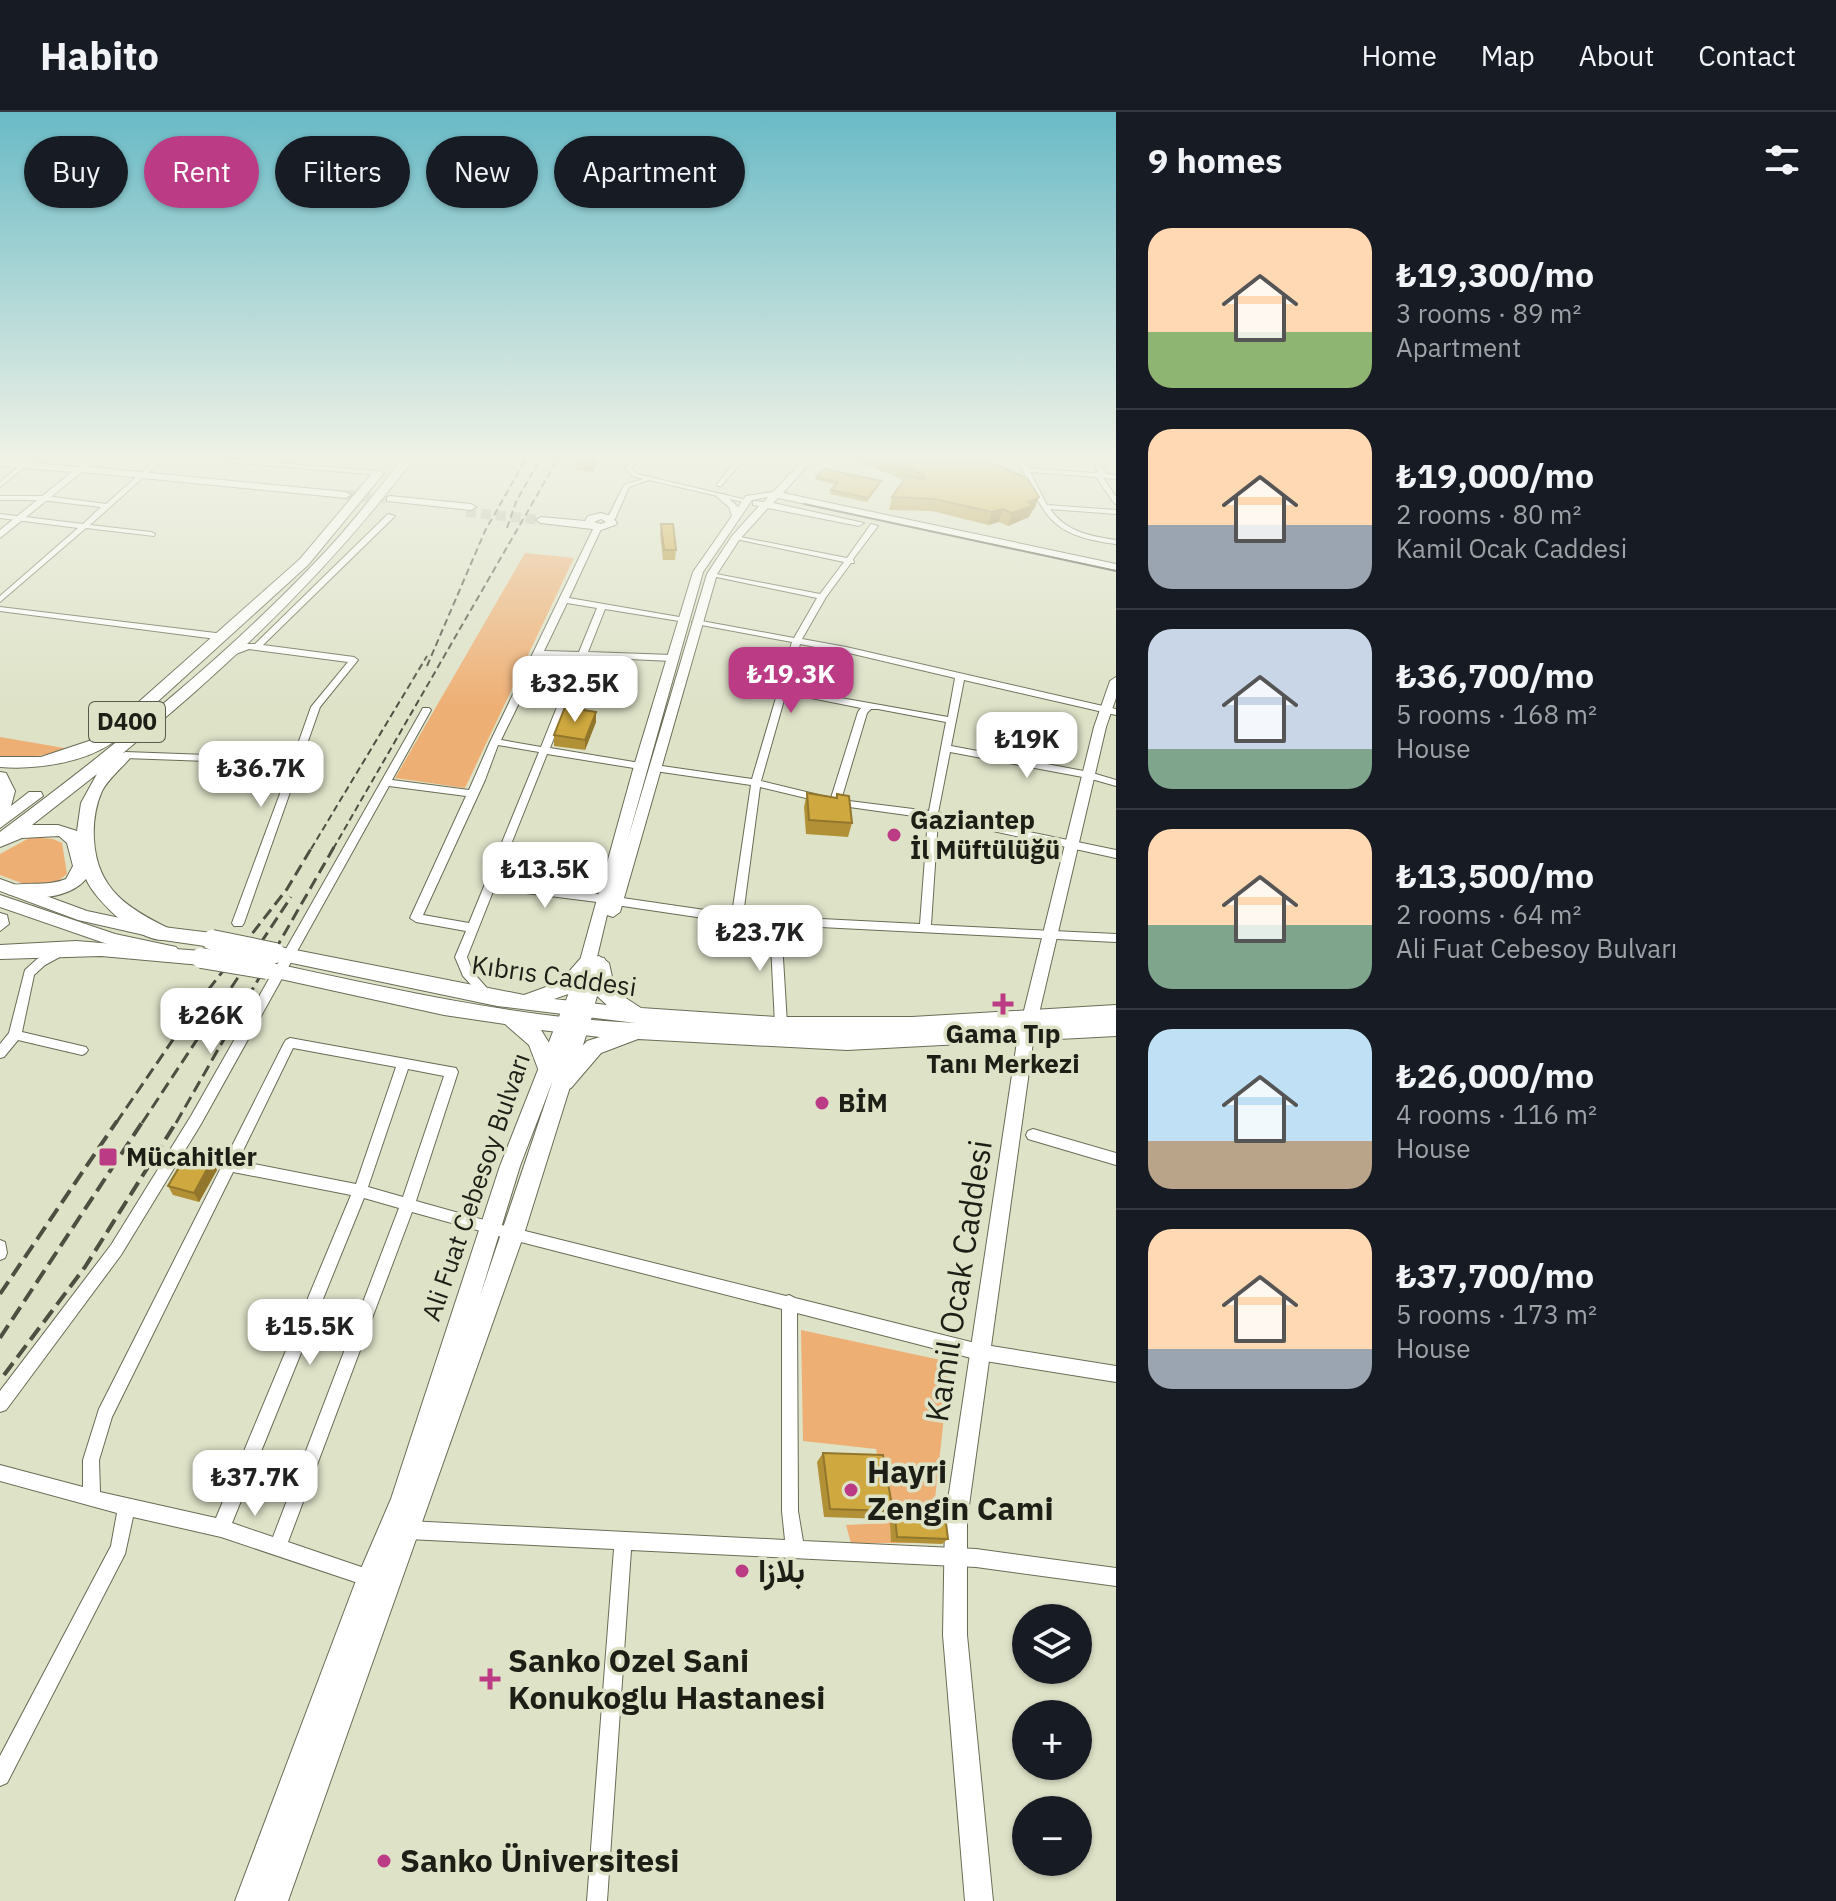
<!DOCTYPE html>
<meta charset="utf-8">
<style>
body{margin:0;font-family:"IBM Plex Sans",Vazirmatn,sans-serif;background:#20242c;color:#f1f3f6;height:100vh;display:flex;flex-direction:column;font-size:30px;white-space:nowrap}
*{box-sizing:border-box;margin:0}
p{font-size:26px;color:#9ea1a6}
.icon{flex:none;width:44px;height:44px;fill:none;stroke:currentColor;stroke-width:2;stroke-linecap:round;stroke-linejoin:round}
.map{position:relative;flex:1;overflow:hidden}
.side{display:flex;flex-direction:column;background:#171b24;width:720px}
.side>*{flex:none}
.banner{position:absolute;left:24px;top:24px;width:760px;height:72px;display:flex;gap:16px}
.controls{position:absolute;left:1012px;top:1492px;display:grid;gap:16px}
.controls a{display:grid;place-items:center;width:80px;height:80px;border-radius:50%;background:#171b24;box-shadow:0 2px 6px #0004;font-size:40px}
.price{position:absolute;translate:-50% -68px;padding:0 18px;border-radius:16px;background:#fff;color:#222;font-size:26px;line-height:52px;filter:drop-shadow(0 2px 4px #0008)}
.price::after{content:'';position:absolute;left:50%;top:48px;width:24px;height:18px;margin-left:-12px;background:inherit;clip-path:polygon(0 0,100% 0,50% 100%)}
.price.selected{background:#bc3b85;color:#fff}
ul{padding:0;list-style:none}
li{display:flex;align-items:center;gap:24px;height:200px;padding:0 32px}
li+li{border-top:2px solid #363941}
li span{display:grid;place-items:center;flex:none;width:224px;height:160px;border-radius:24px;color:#555}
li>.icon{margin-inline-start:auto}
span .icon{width:96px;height:96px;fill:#fffc;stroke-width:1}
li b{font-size:34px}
h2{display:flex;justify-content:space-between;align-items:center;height:96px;padding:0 32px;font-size:34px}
.pill{padding:0 28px;border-radius:36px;background:#171b24;box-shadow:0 2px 6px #0004;font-size:28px;line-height:72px}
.pill.selected{background:#bc3b85;color:#fff}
header{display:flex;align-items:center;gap:48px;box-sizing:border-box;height:112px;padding:0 40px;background:#171b24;border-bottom:2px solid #363941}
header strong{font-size:38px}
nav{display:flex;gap:44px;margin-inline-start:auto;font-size:28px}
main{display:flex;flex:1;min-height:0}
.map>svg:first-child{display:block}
</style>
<header>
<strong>Habito</strong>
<nav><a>Home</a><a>Map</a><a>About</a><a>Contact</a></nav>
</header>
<main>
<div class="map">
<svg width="1116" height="1789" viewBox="0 0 1116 1789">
<rect width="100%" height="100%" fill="#dee2c7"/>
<g fill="#eeaf74">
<path d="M 525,441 L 574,446 L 465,676 L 395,666 Z"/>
<path d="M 0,625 L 70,637 L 24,647 L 0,645 Z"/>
<path d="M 31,725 L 53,727 L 62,731 L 67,762 L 53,773 L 27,773 L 0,763 L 0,742 Z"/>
<path d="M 801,1218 L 950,1250 L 932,1414 L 919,1431 L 851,1431 L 846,1413 L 889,1411 L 876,1337 L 803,1329 Z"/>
</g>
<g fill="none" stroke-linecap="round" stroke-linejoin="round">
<g stroke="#b7bba3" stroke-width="10" stroke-dasharray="10 5" stroke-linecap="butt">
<path d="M 346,383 L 390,387"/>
<path d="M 466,400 L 541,408"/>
</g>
<defs>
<g id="minor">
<path d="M 30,345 L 37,345 L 0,375 L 0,370 Z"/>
<path d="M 159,345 L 166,345 L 90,413 L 151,420 L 155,422 L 154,424 L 86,416 L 0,490 L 0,484 L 78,416 L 0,406 L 0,402 L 83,412 L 101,395 L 40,388 L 0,388 L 0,384 L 45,384 L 106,392 Z"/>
<path d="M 168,345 L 200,345 L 379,359 L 382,361 L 379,363 Z"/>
<path d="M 377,345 L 383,345 L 379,349 L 376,347 Z"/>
<path d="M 631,345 L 637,345 L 632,357 L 637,362 L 751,389 L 747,391 L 649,368 L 629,375 L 615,407 L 608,409 L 607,407 L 624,373 L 643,367 L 633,364 L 625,357 Z"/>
<path d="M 739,345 L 746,345 L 721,374 L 717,374 L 717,372 Z"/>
<path d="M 1016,345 L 1022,345 L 1028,356 L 1094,361 L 1098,360 L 1094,351 L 1116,345 L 1116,348 L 1100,353 L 1106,362 L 1116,363 L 1116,367 L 1103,366 L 1116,385 L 1116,392 L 1114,391 L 1096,365 L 1030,360 L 1047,393 L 1116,398 L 1116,402 L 1050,397 C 1066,420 1090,424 1116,428 L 1116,432 C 1046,423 1046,403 1016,345 Z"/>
<path d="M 388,402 L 395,404 L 263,533 L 354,545 L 358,548 L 320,595 L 244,811 L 242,814 L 234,814 L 232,811 L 291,652 L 125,646 L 120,643 L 125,640 L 293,646 L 311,595 L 348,550 L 249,537 L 228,545 L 224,542 L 245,532 L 255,532 Z"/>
<path d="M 871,412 L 878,414 L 853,447 L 854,451 L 851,451 L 826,485 L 802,527 L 846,535 L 1116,597 L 1116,603 L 964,568 L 951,634 L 1089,660 L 1116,668 L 1116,674 L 1088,666 L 950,640 L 938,701 L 1116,738 L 1116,746 L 938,707 L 931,813 L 1116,822 L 1116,830 L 781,813 L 787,912 L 785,915 L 777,915 L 775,912 L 770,813 L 737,811 L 616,793 L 611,789 L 616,785 L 732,802 L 751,673 L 655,659 L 650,656 L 655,653 L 752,667 L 778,579 L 777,577 L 779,575 L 792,530 L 696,512 L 692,510 L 696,508 L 794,526 L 817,486 L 707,463 L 711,461 L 820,482 L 844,450 L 731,426 L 735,424 L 847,446 ZM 800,532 L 841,540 L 827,584 L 788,576 ZM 849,541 L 955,566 L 948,605 L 835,585 ZM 786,581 L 861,596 L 858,600 L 831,686 L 761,669 ZM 871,597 L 878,597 L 946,610 L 929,699 L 841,688 L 867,601 ZM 760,675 L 835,693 L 928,706 L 920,812 L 743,803 Z"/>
<path d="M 595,413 L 602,415 L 569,486 L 685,506 L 689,508 L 685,510 L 605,497 L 588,540 L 672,543 L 676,546 L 672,549 L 586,545 L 550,636 L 640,651 L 645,654 L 640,657 L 547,642 L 496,770 L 605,783 L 610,787 L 609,790 L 605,791 L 494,777 L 467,845 L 472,859 L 493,883 L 487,888 L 483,886 L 463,864 L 455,845 L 466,819 L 416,810 L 410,806 L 466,684 L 389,674 L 201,1012 L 121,1143 L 6,1298 L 0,1300 L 0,1279 L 111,1133 L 191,1004 L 423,596 L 429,596 L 431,598 L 392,668 L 469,678 L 490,630 ZM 567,491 L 597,496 L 579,540 L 544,539 ZM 542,544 L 577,545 L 541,635 L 501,628 ZM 498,633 L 539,640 L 469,811 L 423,803 L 485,668 Z"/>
<path d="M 0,495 L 224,522 L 228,525 L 224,528 L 0,499 Z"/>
<path d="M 63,834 L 69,838 L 67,841 L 45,853 L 34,863 L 22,920 L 86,935 L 88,938 L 86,941 L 82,943 L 18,928 L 4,945 L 0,946 L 0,932 L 9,921 L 25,858 L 37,847 Z"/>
<path d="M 290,926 L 456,956 L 458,960 L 416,1089 L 513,1116 L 786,1184 L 789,1183 L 795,1186 L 979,1232 L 1116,1254 L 1116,1270 L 979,1248 L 797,1201 L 798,1399 L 803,1429 L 976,1437 L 1116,1456 L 1116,1474 L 976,1455 L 631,1438 L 607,1789 L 587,1789 L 614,1437 L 408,1427 L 402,1424 L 399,1418 L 402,1412 L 408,1409 L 785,1428 L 782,1399 L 782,1197 L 513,1128 L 412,1100 L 288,1430 L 376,1460 L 379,1466 L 376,1472 L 370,1475 L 221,1425 L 133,1405 L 125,1442 L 7,1671 L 0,1674 L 0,1644 L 111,1434 L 117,1401 L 0,1369 L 0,1353 L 83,1375 L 83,1348 L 99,1297 L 284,931 L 286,928 ZM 293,936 L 396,955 L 356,1072 L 238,1049 ZM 408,957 L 444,964 L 403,1085 L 368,1075 ZM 233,1060 L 351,1083 L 216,1406 L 100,1380 L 99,1348 L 112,1305 ZM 364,1086 L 399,1096 L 273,1425 L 232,1411 Z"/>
<path d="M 1033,1017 L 1116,1041 L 1116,1053 L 1028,1027 L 1026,1023 L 1028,1019 Z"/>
<path d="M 0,1128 L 5,1130 L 7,1141 L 5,1146 L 0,1148 Z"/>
</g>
<g id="tertiary">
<path d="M 89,345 L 99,345 L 88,355 L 346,380 L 351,383 L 346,386 L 82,360 L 0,426 L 0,418 L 72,360 L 0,354 L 0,348 L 78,355 Z"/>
<path d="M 806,345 L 815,345 L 783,381 L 1116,452 L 1116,458 L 778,386 L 773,391 L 864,411 L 859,414 L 768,396 L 739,428 L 717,462 L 620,800 L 613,805 L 607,803 L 597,845 L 604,846 L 607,850 L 593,898 L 591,902 L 585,904 L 578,899 L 571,903 L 565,901 L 563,897 L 579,852 L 634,654 L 693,460 L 732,404 L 729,395 L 716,384 L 724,382 L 738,395 L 746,384 L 773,380 ZM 768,385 L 764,390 L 753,389 L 753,393 L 759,394 L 732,424 L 707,462 L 627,730 L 703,460 L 752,388 Z"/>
<path d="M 390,384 L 471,392 L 476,395 L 471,398 L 387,389 L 387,385 Z"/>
<path d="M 601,401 L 611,404 L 617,411 L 615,413 L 601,418 L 541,411 L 536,408 L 541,405 L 585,409 L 588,404 ZM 601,407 L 606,410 L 601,412 L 594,410 Z"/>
<path d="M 1116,565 L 1116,586 L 1106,615 L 1034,923 L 967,1408 L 967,1523 L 993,1789 L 965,1789 L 943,1523 L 945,1408 L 1018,923 L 1094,615 L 1110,569 Z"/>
</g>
<g id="secondary">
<path d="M 0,767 L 87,799 L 153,813 L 161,819 L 153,825 L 78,808 L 0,779 Z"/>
<path d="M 0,783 L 115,822 L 176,835 L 179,839 L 170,845 L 113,834 L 0,795 Z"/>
<path d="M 571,890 L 578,894 L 585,891 L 591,893 L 594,898 L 524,1122 L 288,1789 L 235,1789 L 357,1466 L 391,1387 L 500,1054 L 562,897 L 565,892 ZM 553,968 L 480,1184 L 520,1054 Z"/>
</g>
<g id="primary">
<path d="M 163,815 L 212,821 L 221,828 L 212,835 L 156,827 L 154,822 L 156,817 Z"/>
<path d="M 275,834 L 524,883 L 560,870 L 580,847 L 599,844 L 609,851 L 615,879 L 641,896 L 776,905 L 912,905 L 1116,893 L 1116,924 L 847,938 L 638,927 L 601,941 L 571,976 L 563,979 L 555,976 L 552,970 L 555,964 L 587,929 L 600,925 L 541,918 L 551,934 L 558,956 L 554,962 L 547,964 L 540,962 L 529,933 L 505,912 L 444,903 L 267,864 L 257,857 L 267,850 C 389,876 511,905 636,911 L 497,894 L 268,846 L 265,841 L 268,836 ZM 591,860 L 596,883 L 607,893 L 554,887 L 574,880 Z"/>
</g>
<g id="trunk">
<path d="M 404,345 L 415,345 C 331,457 231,553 123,641 L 130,646 C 121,657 109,666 102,679 C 95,695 93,711 94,728 C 97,778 129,797 170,817 L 172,822 L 170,827 C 143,835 96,790 86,767 C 69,787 32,789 8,782 L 5,778 L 8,774 C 27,769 47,775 66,767 L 73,754 L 67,731 L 59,724 L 22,726 L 0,735 L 0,720 C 115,634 228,544 326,439 C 354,409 378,377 404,345 ZM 97,662 L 81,691 L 77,719 L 58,713 L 32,713 Z"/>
<path d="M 374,359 L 384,361 L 308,453 L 112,631 C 83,651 35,658 0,655 L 0,645 L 41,645 L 98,626 L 300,447 Z"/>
<path d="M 0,660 L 6,661 L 15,679 L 11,694 L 29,680 L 41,680 L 43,684 L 0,716 Z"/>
<path d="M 0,801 L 7,803 L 9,812 L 0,819 Z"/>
<path d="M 76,829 L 201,839 L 211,846 L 201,853 L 101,844 L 0,847 L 0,833 Z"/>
</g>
</defs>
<use href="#minor" stroke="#6a6d56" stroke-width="2"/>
<use href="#tertiary" stroke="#6a6d56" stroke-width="2"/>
<use href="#secondary" stroke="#6a6d56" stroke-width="2"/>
<use href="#primary" stroke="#6a6d56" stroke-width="2"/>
<use href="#trunk" stroke="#6a6d56" stroke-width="2"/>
<use href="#minor" fill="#fff" fill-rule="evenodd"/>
<use href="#tertiary" fill="#fff" fill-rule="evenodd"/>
<use href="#secondary" fill="#fff" fill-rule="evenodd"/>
<use href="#primary" fill="#fff" fill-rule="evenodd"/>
<use href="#trunk" fill="#fff" fill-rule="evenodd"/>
<path stroke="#4d4f41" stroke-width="2" d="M 804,392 L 1116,459"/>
<g stroke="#4d4f41" stroke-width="2" stroke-dasharray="7 4" stroke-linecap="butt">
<path d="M 507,416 L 516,390 L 541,345"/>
<path d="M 427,554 L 485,419 L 527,345"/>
<path d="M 311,737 L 427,544"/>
<path d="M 333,737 L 559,345"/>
</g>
<g stroke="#4d4f41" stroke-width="3" stroke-dasharray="12 6" stroke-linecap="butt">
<path d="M 116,1011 L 198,891 L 287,777 L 312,735"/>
<path d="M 142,1011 L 291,785"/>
<path d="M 176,1011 L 334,735"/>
</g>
<g stroke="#4d4f41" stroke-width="4" stroke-dasharray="15 7" stroke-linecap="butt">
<path d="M 0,1182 L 117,1009"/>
<path d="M 0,1226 L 143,1009"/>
<path d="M 4,1263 L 85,1155 L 177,1009"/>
</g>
<defs>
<g id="primary-bridge">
<path d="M 212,828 L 275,841"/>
<path d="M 201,846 L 267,857"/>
</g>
</defs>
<use href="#primary-bridge" stroke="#6a6d56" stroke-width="22" stroke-linecap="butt"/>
<use href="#primary-bridge" stroke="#fff" stroke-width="20"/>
</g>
<g fill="#b29136">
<path d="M 578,345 L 600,345 L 593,360 L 576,358 L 576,349 Z"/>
<path d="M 846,345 L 978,345 L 1039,385 L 1034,397 L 1032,399 L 1029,405 L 1008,414 L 999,410 L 988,413 L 932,399 L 889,398 L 892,385 L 904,368 Z"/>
<path d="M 816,365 L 881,369 L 880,372 L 867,390 L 830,382 L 831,378 L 836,373 L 816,368 Z"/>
<path d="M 661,412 L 676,438 L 675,448 L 663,448 L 660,422 Z"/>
<path d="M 596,610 L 585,638 L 554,634 L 554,623 Z"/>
<path d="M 807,681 L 836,686 L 837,682 L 852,711 L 848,725 L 806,722 L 804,695 Z"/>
<path d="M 212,1048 L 217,1058 L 199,1090 L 173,1083 L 168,1074 Z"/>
<path d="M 823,1341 L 893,1399 L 885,1407 L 824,1405 L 817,1350 Z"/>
<path d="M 895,1405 L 948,1427 L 942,1432 L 891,1430 L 890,1411 Z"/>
</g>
<g fill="#91762c">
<path d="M 596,345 L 600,345 L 593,360 L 593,350 Z"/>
<path d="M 1039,385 L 1034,397 L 1032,399 L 1029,405 L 1008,414 L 1012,401 L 1028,390 Z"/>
<path d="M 1003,397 L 999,410 L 988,413 L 992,400 Z"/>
<path d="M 596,600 L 596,610 L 585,638 L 585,628 Z"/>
<path d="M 212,1048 L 217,1058 L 199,1090 L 194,1081 Z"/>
</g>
<g fill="#cfa93f" stroke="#91762c" stroke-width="2">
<path d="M 578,345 L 596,345 L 593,350 L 576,349 Z"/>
<path d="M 879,345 L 978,345 L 1027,366 L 1039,385 L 1028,390 L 1034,393 L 1012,401 L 1003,397 L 992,400 L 935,387 L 892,385 L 907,364 L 923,368 L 924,363 Z"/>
<path d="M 824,357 L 881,369 L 868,386 L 831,378 L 838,370 L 816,365 Z"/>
<path d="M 661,412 L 673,412 L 676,438 L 664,438 Z"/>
<path d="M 565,595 L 596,600 L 585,628 L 554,623 Z"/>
<path d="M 807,681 L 837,686 L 837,682 L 849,684 L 852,711 L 809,708 Z"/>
<path d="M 187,1042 L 212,1048 L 194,1081 L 168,1074 Z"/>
<path d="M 823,1341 L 883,1343 L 893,1399 L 830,1397 Z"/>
<path d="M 895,1405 L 946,1411 L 948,1427 L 897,1425 Z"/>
</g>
<linearGradient id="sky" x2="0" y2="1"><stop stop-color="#69bac6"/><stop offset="0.58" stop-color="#f0f2e6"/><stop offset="1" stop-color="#f0f2e6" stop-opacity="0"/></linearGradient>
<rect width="1116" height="596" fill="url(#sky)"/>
<g fill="#bc3b85" stroke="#dee2c7" stroke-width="3">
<circle cx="894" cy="723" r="8"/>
<path d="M999 880h8v8h8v8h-8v8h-8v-8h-8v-8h8z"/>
<circle cx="822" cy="991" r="8"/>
<rect x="98" y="1035" width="20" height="20" rx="4"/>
<circle cx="851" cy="1378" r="8"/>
<circle cx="742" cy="1459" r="8"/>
<path d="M486 1555h8v8h8v8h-8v8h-8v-8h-8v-8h8z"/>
<circle cx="384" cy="1749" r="8"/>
</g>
<g text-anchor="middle" stroke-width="7" stroke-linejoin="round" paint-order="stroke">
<rect fill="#dee2c7" stroke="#57594a" stroke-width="2" x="89" y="590" width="76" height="40" rx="6"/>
<g font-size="24" font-weight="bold" fill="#1d1e15">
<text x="127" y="618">D400</text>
</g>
<g font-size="26" font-weight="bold" fill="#1d1e15" stroke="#dee2c7" text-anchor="start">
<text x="910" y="717">Gaziantep<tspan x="910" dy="30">İl Müftülüğü</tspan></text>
<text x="1003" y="931" text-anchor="middle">Gama Tıp<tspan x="1003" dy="30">Tanı Merkezi</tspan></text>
<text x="838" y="1000">BİM</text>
<text x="126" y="1054">Mücahitler</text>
</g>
<g font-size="26" fill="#1d1e15" stroke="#dee2c7">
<text transform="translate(554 864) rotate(8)" y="9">Kıbrıs Caddesi</text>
<text transform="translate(476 1075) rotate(-71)" y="9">Ali Fuat Cebesoy Bulvarı</text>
</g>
<g font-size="32" fill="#1d1e15" stroke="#dee2c7">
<text transform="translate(959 1169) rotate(-81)" y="11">Kamil Ocak Caddesi</text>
</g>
<g font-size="32" font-weight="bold" fill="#1d1e15" stroke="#dee2c7" text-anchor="start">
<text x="867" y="1371">Hayri<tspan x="867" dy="37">Zengin Cami</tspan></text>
<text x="758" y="1470">بلازا</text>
<text x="508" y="1560">Sanko Ozel Sani<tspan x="508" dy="37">Konukoglu Hastanesi</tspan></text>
<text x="400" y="1760">Sanko Üniversitesi</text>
</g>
</g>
</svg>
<div class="controls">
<a><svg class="icon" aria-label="layers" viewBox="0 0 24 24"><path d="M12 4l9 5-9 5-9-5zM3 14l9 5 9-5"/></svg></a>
<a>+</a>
<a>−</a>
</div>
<b class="price selected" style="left:791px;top:603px">₺19.3K</b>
<b class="price" style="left:575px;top:612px">₺32.5K</b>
<b class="price" style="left:1027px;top:668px">₺19K</b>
<b class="price" style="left:261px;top:697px">₺36.7K</b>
<b class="price" style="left:545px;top:798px">₺13.5K</b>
<b class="price" style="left:760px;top:861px">₺23.7K</b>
<b class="price" style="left:211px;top:944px">₺26K</b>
<b class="price" style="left:310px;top:1255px">₺15.5K</b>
<b class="price" style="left:255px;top:1406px">₺37.7K</b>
<div class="banner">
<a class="pill">Buy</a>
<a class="pill selected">Rent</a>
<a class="pill">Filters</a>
<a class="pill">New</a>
<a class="pill">Apartment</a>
</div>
</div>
<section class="side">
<h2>9 homes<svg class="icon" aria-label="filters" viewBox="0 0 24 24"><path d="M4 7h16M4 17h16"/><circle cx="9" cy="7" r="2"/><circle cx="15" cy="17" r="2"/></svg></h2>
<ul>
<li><span style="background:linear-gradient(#ffd9b3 65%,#8fb573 0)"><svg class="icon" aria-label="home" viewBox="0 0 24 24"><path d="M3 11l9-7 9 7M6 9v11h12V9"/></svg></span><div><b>₺19,300/mo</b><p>3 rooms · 89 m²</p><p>Apartment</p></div></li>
<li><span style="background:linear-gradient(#ffd9b3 60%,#9aa5b1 0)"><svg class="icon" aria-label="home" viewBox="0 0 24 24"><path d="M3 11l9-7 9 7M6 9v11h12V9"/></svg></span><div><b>₺19,000/mo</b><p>2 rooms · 80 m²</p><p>Kamil Ocak Caddesi</p></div></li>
<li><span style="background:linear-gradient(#c9d6e8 75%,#7fa58c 0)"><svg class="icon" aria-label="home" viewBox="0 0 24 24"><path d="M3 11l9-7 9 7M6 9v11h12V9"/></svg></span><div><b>₺36,700/mo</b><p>5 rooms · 168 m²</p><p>House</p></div></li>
<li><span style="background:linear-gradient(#ffd9b3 60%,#7fa58c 0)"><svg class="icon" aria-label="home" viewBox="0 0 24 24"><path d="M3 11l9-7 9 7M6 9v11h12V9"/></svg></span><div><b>₺13,500/mo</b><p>2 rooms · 64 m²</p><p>Ali Fuat Cebesoy Bulvarı</p></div></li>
<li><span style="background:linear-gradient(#bfe0f5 70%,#b9a48a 0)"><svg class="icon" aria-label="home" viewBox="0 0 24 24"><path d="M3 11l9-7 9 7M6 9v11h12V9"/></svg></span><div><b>₺26,000/mo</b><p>4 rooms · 116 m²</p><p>House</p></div></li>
<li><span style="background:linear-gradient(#ffd9b3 75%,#9aa5b1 0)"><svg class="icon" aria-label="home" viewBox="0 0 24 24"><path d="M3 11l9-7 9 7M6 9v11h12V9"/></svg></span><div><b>₺37,700/mo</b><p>5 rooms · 173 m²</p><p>House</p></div></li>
</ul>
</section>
</main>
